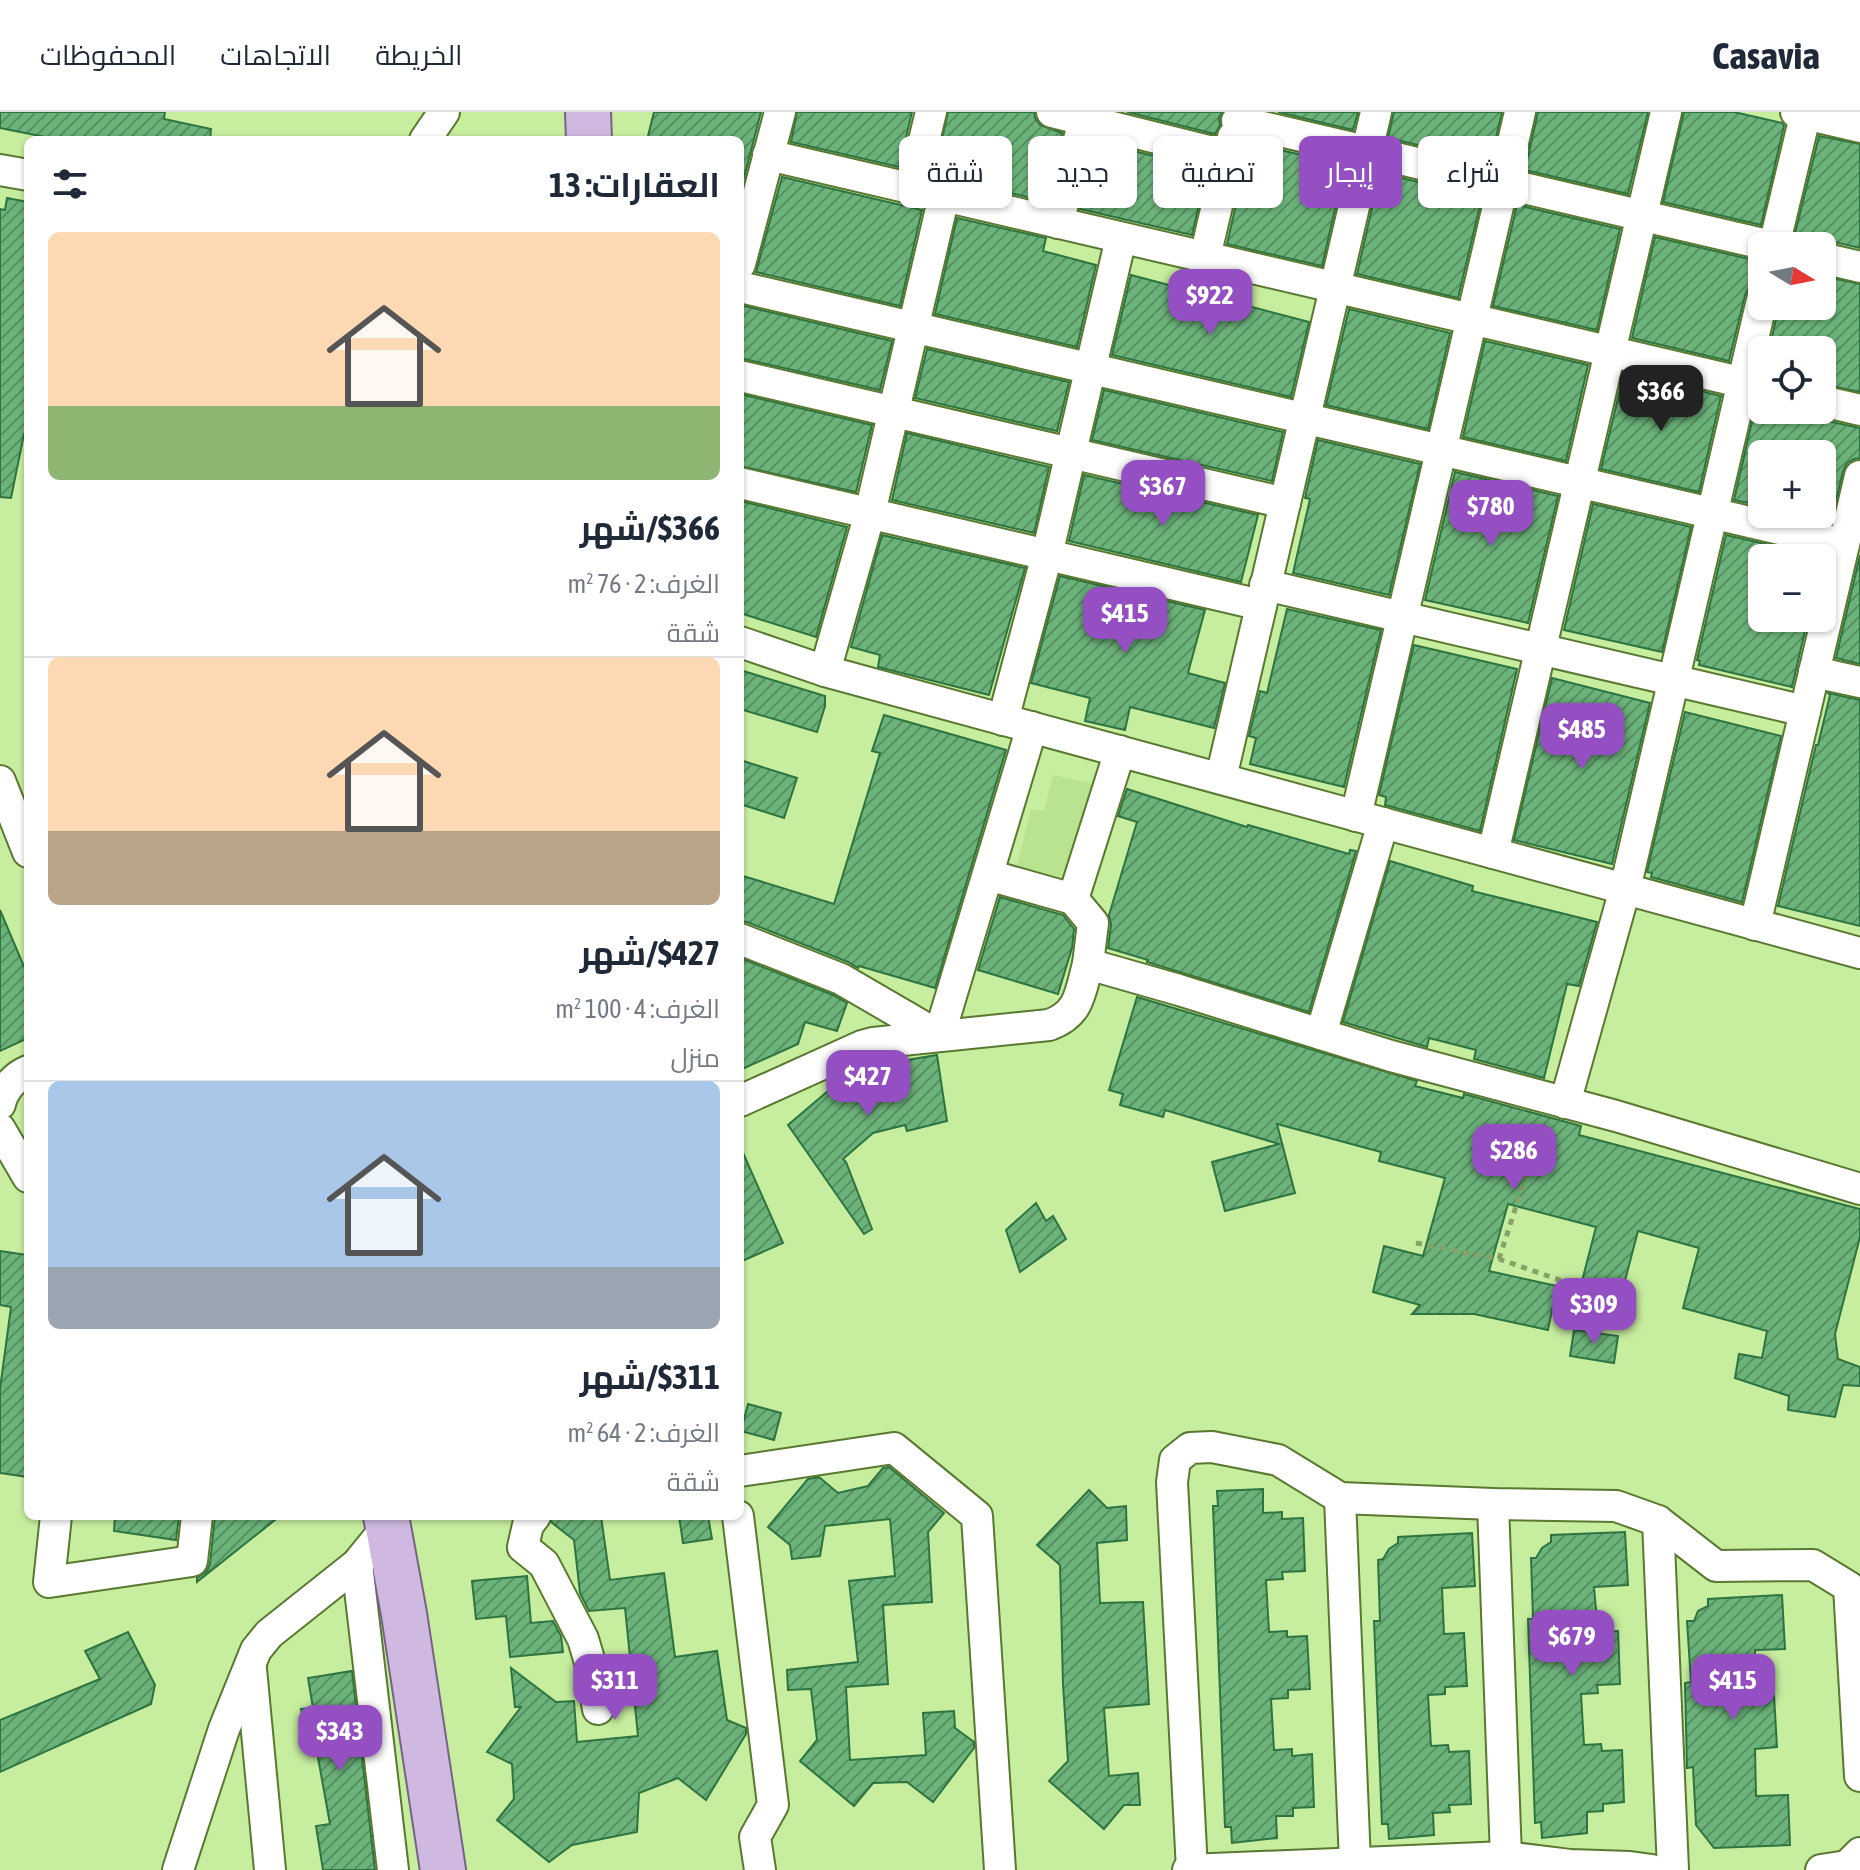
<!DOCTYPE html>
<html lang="ar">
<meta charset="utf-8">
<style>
body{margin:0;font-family:"Asap Condensed",Cairo,sans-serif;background:#f6f6f7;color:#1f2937;direction:rtl;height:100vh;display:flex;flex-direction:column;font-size:30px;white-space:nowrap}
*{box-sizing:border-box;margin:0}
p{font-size:26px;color:#747a83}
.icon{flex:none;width:44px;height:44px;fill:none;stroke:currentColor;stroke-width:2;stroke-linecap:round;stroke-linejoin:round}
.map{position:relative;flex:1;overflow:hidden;direction:ltr}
.drawer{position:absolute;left:24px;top:24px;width:720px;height:1384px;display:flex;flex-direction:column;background:#fff;border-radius:12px;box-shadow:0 2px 6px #0004;direction:rtl}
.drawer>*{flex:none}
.banner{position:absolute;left:768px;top:24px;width:760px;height:72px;direction:rtl;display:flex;gap:16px}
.needle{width:52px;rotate:100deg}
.tools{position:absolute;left:1748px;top:120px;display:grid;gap:16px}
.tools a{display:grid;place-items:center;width:88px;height:88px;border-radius:12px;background:#fff;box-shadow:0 2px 6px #0004;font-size:40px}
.price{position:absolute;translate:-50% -68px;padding:0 18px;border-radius:16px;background:#944fc2;color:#fff;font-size:26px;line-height:52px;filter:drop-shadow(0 2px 4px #0008)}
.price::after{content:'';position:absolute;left:50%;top:48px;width:24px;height:18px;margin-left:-12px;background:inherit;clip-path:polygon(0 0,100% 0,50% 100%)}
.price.on{background:#222;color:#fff}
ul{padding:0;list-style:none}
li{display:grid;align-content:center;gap:16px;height:424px;padding:0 24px}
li+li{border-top:2px solid #e0e1e3}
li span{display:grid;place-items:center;height:248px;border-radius:12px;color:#555}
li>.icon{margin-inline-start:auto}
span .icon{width:144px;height:144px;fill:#fffc;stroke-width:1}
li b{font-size:34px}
h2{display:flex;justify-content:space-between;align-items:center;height:96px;padding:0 24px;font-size:34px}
.pill{padding:0 28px;border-radius:12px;background:#fff;box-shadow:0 2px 6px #0004;font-size:28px;line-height:72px}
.pill.on{background:#944fc2;color:#fff}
header{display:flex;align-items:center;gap:48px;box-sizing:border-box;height:112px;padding:0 40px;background:#fff;border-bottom:2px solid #e0e1e3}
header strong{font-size:38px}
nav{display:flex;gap:44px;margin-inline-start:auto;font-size:28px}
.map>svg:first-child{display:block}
</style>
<header>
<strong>Casavia</strong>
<nav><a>الخريطة</a><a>الاتجاهات</a><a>المحفوظات</a></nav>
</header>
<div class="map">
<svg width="1860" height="1758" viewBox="0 0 1860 1758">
<defs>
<pattern id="building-hatch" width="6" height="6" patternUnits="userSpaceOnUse" patternTransform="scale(2)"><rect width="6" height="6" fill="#6cb37b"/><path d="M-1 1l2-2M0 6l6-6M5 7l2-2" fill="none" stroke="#579162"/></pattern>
</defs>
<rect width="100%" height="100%" fill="#c7ed9f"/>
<path fill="#bae38f" d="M 1053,663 L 1093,672 L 1070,767 L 1017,754 L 1031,697 L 1044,699 Z"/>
<g fill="url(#building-hatch)" stroke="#2d7440" stroke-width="2">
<path d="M 0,0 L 165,0 L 164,7 L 211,17 L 210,28 L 60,28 L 0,16 Z"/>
<path d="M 654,0 L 761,0 L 740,81 L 740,28 L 647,28 Z"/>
<path d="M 797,0 L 912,0 L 899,55 L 791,30 Z"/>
<path d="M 948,0 L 1034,0 L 1035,6 L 1040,13 L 1062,21 L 1045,89 L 934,63 Z"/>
<path d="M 1127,0 L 1222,0 L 1219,6 L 1220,13 L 1215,22 Z"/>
<path d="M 1278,0 L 1358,0 L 1353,18 Z"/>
<path d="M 1394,0 L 1502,0 L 1490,50 L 1388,26 Z"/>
<path d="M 1538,0 L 1648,0 L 1628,82 L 1525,58 Z"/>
<path d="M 1684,0 L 1734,0 L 1782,11 L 1784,14 L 1761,113 L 1663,90 Z"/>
<path d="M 1819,24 L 1860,32 L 1860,136 L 1826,128 L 1814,131 L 1794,126 Z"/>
<path d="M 1097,30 L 1207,57 L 1192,123 L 1080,97 Z"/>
<path d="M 1250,31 L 1345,53 L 1322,154 L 1227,132 Z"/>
<path d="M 1380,61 L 1482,85 L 1458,186 L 1357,162 Z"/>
<path d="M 782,65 L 922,98 L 900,194 L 756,160 Z"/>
<path d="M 7,86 L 28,90 L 28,323 L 24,322 L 11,386 L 0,385 L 0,97 L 5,98 Z"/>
<path d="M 1517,93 L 1620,117 L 1597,218 L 1493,194 Z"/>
<path d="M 957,106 L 1046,126 L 1043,139 L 1096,153 L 1077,235 L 935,202 Z"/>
<path d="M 1655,125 L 1762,150 L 1762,170 L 1756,171 L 1749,175 L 1745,183 L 1729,249 L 1632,226 Z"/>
<path d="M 1131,163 L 1309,210 L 1291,285 L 1112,243 Z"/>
<path d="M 1822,164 L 1860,172 L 1860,280 L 1822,272 L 1822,238 L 1769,238 L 1779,194 L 1822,194 Z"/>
<path d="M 740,193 L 892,229 L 880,278 L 740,246 Z"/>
<path d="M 1349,197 L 1450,221 L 1428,317 L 1326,293 Z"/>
<path d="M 1485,229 L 1588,253 L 1566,349 L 1463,325 Z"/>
<path d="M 927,237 L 1069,270 L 1057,319 L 915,286 Z"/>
<path d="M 1624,261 L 1721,284 L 1699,380 L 1601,357 Z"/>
<path d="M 1104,278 L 1283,320 L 1272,369 L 1092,328 Z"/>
<path d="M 740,282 L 872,313 L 856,380 L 740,354 Z"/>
<path d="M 1756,292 L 1762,292 L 1762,298 L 1807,298 L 1810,303 L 1818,307 L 1860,316 L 1860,346 L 1854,347 L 1847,351 L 1843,359 L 1831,410 L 1795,402 L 1822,402 L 1822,342 L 1762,342 L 1762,394 L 1734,388 Z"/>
<path d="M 907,321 L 1049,355 L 1034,421 L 892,388 Z"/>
<path d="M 1318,328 L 1420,352 L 1389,483 L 1293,461 L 1310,387 L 1305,386 Z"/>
<path d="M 1455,360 L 1558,384 L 1528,511 L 1425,488 Z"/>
<path d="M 1084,363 L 1258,403 L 1241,470 L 1069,429 Z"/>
<path d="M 740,389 L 847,415 L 816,525 L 740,501 Z"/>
<path d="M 1593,392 L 1691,415 L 1662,540 L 1564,518 Z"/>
<path d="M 882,423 L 1025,456 L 989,583 L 878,555 L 880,543 L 851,535 Z"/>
<path d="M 1726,423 L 1822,445 L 1822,447 L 1822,446 L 1762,446 L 1762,506 L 1808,506 L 1792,575 L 1699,553 L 1700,549 L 1697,548 Z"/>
<path d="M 1860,443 L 1860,552 L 1836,546 Z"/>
<path d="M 1060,464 L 1205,498 L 1188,561 L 1225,571 L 1214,616 L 1130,595 L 1125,618 L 1085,609 L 1090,586 L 1031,571 Z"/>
<path d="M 1287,497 L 1381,518 L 1344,675 L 1250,652 L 1256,626 L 1249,624 L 1260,579 L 1267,581 Z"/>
<path d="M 1414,533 L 1517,557 L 1480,719 L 1385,693 L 1386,685 L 1379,683 Z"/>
<path d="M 740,558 L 825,584 L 825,594 L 817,620 L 740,597 Z"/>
<path d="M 1552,566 L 1650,591 L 1612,752 L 1514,728 Z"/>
<path d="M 1828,581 L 1860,588 L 1860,814 L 1778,794 L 1816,633 L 1818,633 L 1830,583 Z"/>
<path d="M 1685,600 L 1781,624 L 1742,790 L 1651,765 L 1652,761 L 1647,760 Z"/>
<path d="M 884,603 L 1006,638 L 935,876 L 859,854 L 858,856 L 848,850 L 747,810 L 740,809 L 740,763 L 834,792 L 880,641 L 872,639 Z"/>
<path d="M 740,648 L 797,666 L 784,706 L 740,692 Z"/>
<path d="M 1127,677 L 1247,715 L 1248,713 L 1349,742 L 1350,738 L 1356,739 L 1309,900 L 1147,850 L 1148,848 L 1108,836 L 1111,813 L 1109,803 L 1137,710 L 1118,704 Z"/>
<path d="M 1390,749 L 1473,774 L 1472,779 L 1597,810 L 1579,874 L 1567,872 L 1544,966 L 1474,947 L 1476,938 L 1429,926 L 1427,935 L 1343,910 Z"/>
<path d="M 1000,785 L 1063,803 L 1074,817 L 1072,836 L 1058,882 L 978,858 Z"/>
<path d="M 0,798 L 28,864 L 28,926 L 0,939 Z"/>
<path d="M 740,846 L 833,883 L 847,891 L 837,919 L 805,910 L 798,932 L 740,958 Z"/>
<path d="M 1137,885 L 1417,969 L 1415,974 L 1463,986 L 1464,982 L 1581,1014 L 1579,1023 L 1860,1097 L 1860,1125 L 1835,1222 L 1838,1247 L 1860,1255 L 1860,1274 L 1843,1273 L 1835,1305 L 1788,1298 L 1789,1284 L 1735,1266 L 1739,1242 L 1762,1246 L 1767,1219 L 1683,1196 L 1699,1136 L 1638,1119 L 1622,1180 L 1582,1169 L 1596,1115 L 1508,1092 L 1489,1159 L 1557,1174 L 1548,1218 L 1474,1202 L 1412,1202 L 1420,1193 L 1373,1180 L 1384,1134 L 1423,1144 L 1445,1066 L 1379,1049 L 1381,1040 L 1277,1012 L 1295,1081 L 1225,1099 L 1212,1050 L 1279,1032 L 1165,998 L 1163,1005 L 1120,993 L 1123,982 L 1109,978 Z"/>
<path d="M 937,943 L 947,1009 L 907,1019 L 905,1013 L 873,1021 L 843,1047 L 846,1050 L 872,1117 L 864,1122 L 788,1013 L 854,957 Z"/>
<path d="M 740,1034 L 783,1131 L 740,1150 Z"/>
<path d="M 1036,1091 L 1046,1109 L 1053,1104 L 1066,1127 L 1020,1160 L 1006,1118 Z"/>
<path d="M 0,1139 L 28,1143 L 28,1365 L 0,1361 L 0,1277 L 11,1195 L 0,1193 Z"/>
<path d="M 1574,1218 L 1618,1224 L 1614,1251 L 1570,1244 Z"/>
<path d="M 748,1292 L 781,1301 L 774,1328 L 741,1319 Z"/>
<path d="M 889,1355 L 944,1401 L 928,1420 L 932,1490 L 883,1493 L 888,1572 L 846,1575 L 850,1648 L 926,1643 L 923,1601 L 954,1599 L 955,1616 L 974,1630 L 974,1636 L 933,1690 L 907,1670 L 873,1671 L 854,1694 L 800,1649 L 817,1628 L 811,1577 L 788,1578 L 787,1558 L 858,1550 L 849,1469 L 895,1464 L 890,1407 L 825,1414 L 820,1444 L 792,1447 L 790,1433 L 768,1415 L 808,1367 L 819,1365 L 838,1381 L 868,1374 L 883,1356 Z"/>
<path d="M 1263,1377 L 1263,1401 L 1282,1400 L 1282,1407 L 1303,1406 L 1305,1459 L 1282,1460 L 1283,1467 L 1266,1468 L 1269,1520 L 1287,1519 L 1287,1525 L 1307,1524 L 1310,1577 L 1288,1578 L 1288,1586 L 1271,1587 L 1274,1638 L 1292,1637 L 1292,1644 L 1312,1642 L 1314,1695 L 1293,1696 L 1293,1704 L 1276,1704 L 1277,1726 L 1232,1731 L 1231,1715 L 1225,1715 L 1213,1394 L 1218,1394 L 1217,1379 Z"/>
<path d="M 1089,1378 L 1107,1396 L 1126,1394 L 1127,1428 L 1097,1431 L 1100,1491 L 1143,1490 L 1149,1592 L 1104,1596 L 1109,1664 L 1138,1661 L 1140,1693 L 1124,1693 L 1104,1717 L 1049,1669 L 1068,1649 L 1063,1572 L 1060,1453 L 1037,1433 Z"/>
<path d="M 115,1404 L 179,1404 L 176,1428 L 114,1419 Z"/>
<path d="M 215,1404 L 280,1404 L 197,1470 L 197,1466 L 207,1459 L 210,1452 Z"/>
<path d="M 553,1404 L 601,1404 L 610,1468 L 664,1461 L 675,1545 L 717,1539 L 727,1608 L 746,1616 L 746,1622 L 706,1688 L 678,1666 L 639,1681 L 637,1720 L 572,1733 L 549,1750 L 497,1708 L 514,1687 L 512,1652 L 487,1640 L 521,1595 L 515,1595 L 511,1556 L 556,1590 L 574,1589 L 577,1630 L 638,1624 L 625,1496 L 589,1499 L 580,1481 L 574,1428 L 551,1410 Z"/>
<path d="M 679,1404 L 708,1404 L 712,1427 L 683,1431 Z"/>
<path d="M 1625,1420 L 1628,1473 L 1594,1475 L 1598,1520 L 1618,1519 L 1620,1572 L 1597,1573 L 1598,1581 L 1581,1582 L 1584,1633 L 1601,1632 L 1602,1639 L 1622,1638 L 1624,1690 L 1603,1692 L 1603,1699 L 1587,1700 L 1587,1721 L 1542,1726 L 1541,1710 L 1535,1711 L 1528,1507 L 1533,1507 L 1531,1446 L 1536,1446 L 1542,1436 L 1551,1430 L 1551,1423 Z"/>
<path d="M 1472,1421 L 1475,1474 L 1442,1476 L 1444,1522 L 1464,1521 L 1467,1574 L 1445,1575 L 1445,1582 L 1428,1583 L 1431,1634 L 1448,1633 L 1449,1640 L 1469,1639 L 1471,1692 L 1449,1693 L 1450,1700 L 1433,1701 L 1434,1723 L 1389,1727 L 1388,1712 L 1382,1712 L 1374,1509 L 1380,1509 L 1378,1448 L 1383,1447 L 1389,1437 L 1398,1431 L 1398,1425 Z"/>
<path d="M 527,1464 L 531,1511 L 553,1509 L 561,1524 L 563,1540 L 510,1545 L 506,1504 L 476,1507 L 472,1469 Z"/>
<path d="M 1782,1483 L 1785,1537 L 1755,1538 L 1754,1584 L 1774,1583 L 1777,1635 L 1755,1637 L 1756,1684 L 1788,1683 L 1790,1733 L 1714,1736 L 1696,1713 L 1693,1655 L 1687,1656 L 1685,1571 L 1691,1570 L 1687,1509 L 1694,1509 L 1698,1499 L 1708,1494 L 1708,1487 Z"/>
<path d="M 128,1520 L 155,1573 L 151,1592 L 0,1660 L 0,1608 L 100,1567 L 85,1539 Z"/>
<path d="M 352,1559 L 375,1758 L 323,1758 L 316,1714 L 330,1712 L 317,1640 L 308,1641 L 301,1597 L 313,1596 L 308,1566 Z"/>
</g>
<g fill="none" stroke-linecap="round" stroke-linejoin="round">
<defs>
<g id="minor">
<path d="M 1052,0 L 1229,44"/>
<path d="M 1796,0 L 1860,15"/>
<path d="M 1237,9 L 1772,134"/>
<path d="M 425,28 L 444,0"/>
<path d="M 768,43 L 1762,275"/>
<path d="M 0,58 L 28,63"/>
<path d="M 912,78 L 931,0"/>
<path d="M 1058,111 L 1086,0"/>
<path d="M 1774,134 L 1806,0"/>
<path d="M 1205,145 L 1233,25"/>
<path d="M 1822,146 L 1860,155"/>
<path d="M 740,152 L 780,0"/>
<path d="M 740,175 L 1844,432"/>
<path d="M 740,264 L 1285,391"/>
<path d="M 1822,289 L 1860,298"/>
<path d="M 740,371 L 1261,493"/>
<path d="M 1265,473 L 1805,599"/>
<path d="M 740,530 L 825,559 L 1860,841"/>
<path d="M 825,559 L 870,401 L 944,84"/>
<path d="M 1814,560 L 1860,570"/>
<path d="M 1003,608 L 1047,443 L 1121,126"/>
<path d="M 1221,666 L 1376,0"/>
<path d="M 0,669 L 28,740"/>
<path d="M 1356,704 L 1520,0"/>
<path d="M 1493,741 L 1666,0"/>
<path d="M 988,763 L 1073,787 L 1120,639"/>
<path d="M 1073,787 L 1093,811 L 1088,852"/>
<path d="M 1755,813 L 1860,364"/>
<path d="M 740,827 L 841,867 L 939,924 L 1032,615"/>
<path d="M 1321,922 L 1383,711"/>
<path d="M 740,989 L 862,934 L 873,931 L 1049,913 C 1080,902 1080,881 1088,852 L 1179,878 L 1391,944 L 1616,1004 L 1860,1077"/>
<path d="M 1565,991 L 1625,777 L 1762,188"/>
<path d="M 0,992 C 3,978 14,965 28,959"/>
<path d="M 0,1017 L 28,1065"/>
<path d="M 740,1359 L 894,1336 L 977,1404 L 1000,1758"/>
<path d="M 1340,1386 L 1355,1751"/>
<path d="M 1493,1392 L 1506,1745"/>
<path d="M 56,1404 L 49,1470 L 192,1449 L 197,1404"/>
<path d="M 535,1404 L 528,1413 L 523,1435 L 544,1452 L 583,1527 L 591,1554 L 598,1597"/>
<path d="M 738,1404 L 773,1693 L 755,1725 L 760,1758"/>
<path d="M 1658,1409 L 1673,1758"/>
<path d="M 357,1452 L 393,1758"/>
<path d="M 251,1557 L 270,1758"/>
<path d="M 178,1758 L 224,1617 L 256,1538 L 269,1522 L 357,1452 L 387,1415"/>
<path d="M 1188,1758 L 1506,1745 L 1570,1753 L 1630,1755 L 1652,1758"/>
<path d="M 1192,1758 L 1172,1370 L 1175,1348 L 1190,1336 L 1212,1335 L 1278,1348 L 1340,1386 L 1493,1392 L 1616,1394 L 1658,1409 L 1716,1454 L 1813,1453 L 1849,1475 L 1860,1664"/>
<path d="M 1821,1758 L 1847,1754 L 1860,1741"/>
</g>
<g id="primary">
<path d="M 588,0 L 589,28"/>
<path d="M 386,1404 L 404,1502 L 443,1758"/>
</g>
</defs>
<use href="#minor" stroke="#597930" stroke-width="34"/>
<use href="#primary" stroke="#766385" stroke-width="48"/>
<g stroke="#85a267" stroke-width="5" stroke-dasharray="6 6" stroke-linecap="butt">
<path d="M 1416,1131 L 1499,1147 L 1626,1191"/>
<path d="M 1499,1147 L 1542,1014"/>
</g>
<use href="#minor" stroke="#fff" stroke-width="30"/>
<use href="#primary" stroke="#cfb9e0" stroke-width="44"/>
</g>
</svg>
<div class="tools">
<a><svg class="needle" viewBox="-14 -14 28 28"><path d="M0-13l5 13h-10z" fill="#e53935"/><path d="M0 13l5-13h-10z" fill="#747a83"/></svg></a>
<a><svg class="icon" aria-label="locate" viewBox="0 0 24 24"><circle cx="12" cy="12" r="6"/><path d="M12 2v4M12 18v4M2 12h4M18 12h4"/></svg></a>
<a>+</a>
<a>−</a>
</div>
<b class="price" style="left:1210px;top:225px">$922</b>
<b class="price on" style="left:1661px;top:321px">$366</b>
<b class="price" style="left:1163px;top:416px">$367</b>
<b class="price" style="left:1491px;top:436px">$780</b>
<b class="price" style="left:1125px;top:543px">$415</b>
<b class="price" style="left:1582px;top:659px">$485</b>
<b class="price" style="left:868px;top:1006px">$427</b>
<b class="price" style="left:1514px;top:1080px">$286</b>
<b class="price" style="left:1594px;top:1234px">$309</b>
<b class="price" style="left:1572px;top:1566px">$679</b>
<b class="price" style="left:615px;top:1610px">$311</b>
<b class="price" style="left:1733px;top:1610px">$415</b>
<b class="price" style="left:340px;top:1661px">$343</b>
<div class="banner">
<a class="pill">شراء</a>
<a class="pill on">إيجار</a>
<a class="pill">تصفية</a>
<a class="pill">جديد</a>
<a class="pill">شقة</a>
</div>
<section class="drawer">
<h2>العقارات: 13<svg class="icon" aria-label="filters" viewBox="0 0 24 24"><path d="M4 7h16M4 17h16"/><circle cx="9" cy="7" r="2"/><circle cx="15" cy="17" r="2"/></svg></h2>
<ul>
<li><span style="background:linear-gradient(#ffd9b3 70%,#8fb573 0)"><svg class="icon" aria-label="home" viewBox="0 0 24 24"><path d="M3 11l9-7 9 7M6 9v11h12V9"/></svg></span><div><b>$366/شهر</b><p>الغرف: 2 · 76 m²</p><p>شقة</p></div></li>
<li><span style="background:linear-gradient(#ffd9b3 70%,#b9a48a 0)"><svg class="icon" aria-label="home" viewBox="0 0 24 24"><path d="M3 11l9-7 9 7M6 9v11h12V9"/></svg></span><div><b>$427/شهر</b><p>الغرف: 4 · 100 m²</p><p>منزل</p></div></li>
<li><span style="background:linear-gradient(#a9c7e8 75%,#9aa5b1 0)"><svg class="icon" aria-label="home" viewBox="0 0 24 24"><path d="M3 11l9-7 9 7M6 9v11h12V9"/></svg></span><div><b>$311/شهر</b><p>الغرف: 2 · 64 m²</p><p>شقة</p></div></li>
</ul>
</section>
</div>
